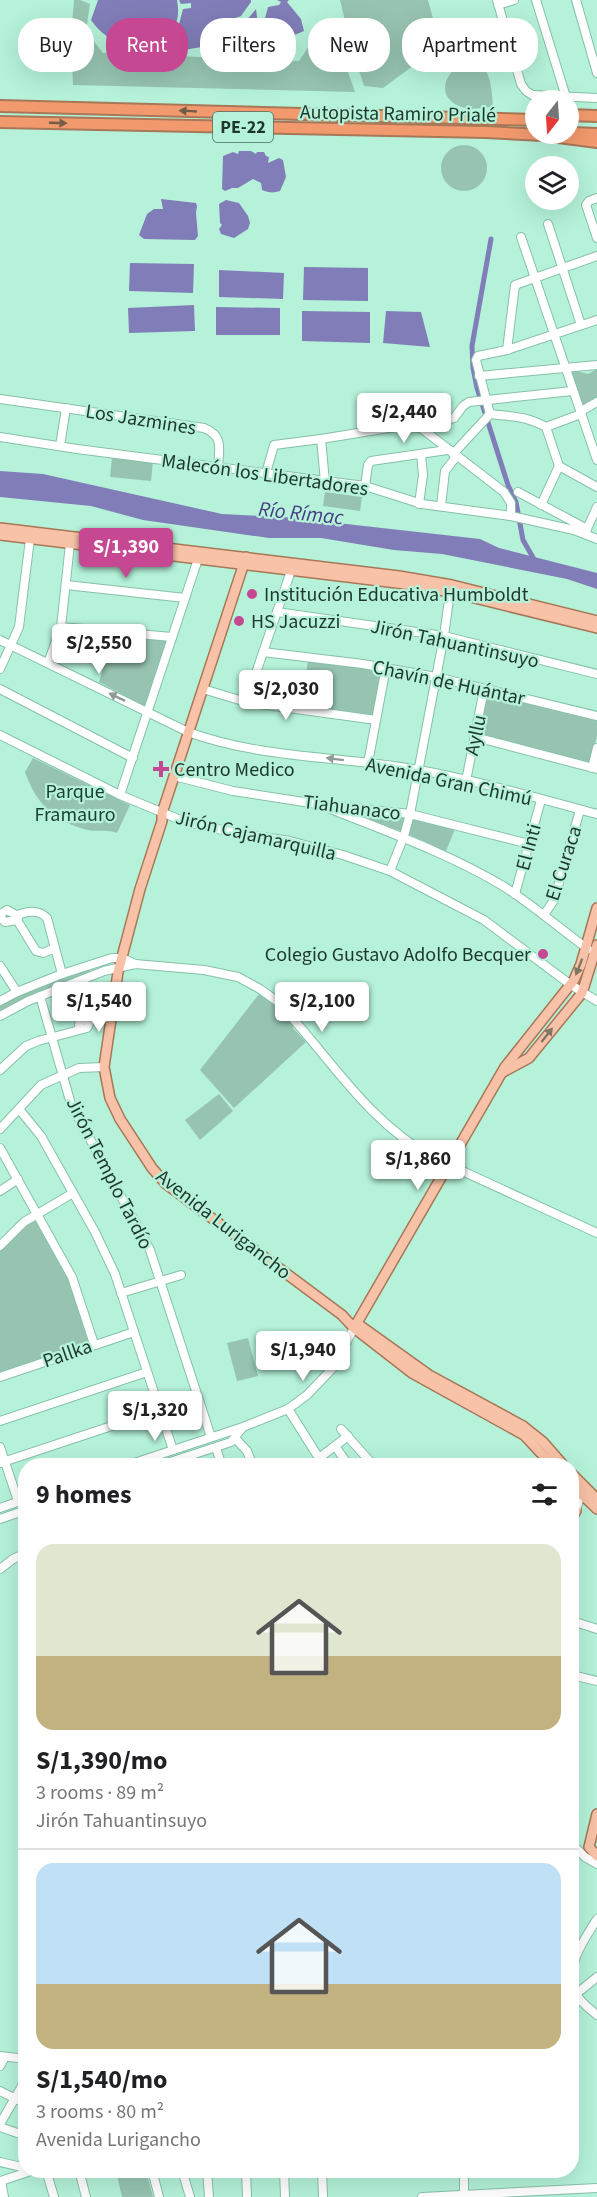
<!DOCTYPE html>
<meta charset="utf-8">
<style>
body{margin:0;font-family:"Source Sans 3",sans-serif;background:#f6f6f6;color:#202124;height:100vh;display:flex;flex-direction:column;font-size:22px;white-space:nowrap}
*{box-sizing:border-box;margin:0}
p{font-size:20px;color:#757577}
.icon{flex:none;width:33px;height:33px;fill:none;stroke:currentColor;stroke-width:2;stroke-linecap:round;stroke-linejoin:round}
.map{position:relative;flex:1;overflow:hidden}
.panel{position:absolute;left:18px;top:1458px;width:561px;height:720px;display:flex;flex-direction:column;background:#fff;border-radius:24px;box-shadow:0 6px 24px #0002}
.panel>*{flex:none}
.hud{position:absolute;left:18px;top:18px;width:561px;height:54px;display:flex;gap:12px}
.needle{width:39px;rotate:197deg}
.buttons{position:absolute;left:525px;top:90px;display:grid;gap:12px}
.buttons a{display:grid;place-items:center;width:54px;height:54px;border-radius:50%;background:#fff;box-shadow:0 6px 24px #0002;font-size:30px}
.price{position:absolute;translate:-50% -51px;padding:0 14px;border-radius:6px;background:#fff;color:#222;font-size:20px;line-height:39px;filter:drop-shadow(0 2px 3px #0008)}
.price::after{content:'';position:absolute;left:50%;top:36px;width:18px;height:14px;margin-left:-9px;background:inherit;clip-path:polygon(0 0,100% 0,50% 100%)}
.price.current{background:#c64792;color:#fff}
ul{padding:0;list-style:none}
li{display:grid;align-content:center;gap:12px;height:318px;padding:0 18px}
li+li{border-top:2px solid #e0e0e0}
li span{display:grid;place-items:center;height:186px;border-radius:18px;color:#555}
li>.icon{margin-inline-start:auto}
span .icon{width:108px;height:108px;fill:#fffc;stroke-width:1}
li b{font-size:26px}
h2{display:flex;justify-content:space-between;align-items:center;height:72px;padding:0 18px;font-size:26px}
.tag{padding:0 21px;border-radius:24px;background:#fff;box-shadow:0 6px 24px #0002;font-size:21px;line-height:54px}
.tag.current{background:#c64792;color:#fff}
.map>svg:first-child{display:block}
</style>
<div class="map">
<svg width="597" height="2197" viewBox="0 0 597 2197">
<rect width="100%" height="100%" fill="#b5f2d9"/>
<g fill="#97c4b1">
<path d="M 74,0 L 80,0 L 90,4 L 86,31 L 103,53 L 299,61 L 314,38 L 331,32 L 339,46 L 355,92 L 73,85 L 71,37 Z"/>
<path d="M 340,0 L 428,0 L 436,29 L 425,57 L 383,88 L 364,86 L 351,46 Z"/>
<path d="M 472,60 C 491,64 492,91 493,107 C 485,107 473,110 465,108 C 432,99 444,67 472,60 Z"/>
<circle cx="464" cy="168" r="23"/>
<path d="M 597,369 L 597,400 L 584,407 L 581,406 L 569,372 L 572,370 L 588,374 Z"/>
<path d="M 112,457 L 153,461 L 151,481 L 110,477 Z"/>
<path d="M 325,492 L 362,497 L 360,511 L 323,506 Z"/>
<path d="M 113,634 L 168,640 L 146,707 L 99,682 Z"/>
<path d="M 308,661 L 383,671 L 375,717 L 301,706 Z"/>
<path d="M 487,693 L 597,719 L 597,736 L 589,765 L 477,736 L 485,694 Z"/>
<path d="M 33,758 L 130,805 L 117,833 C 107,829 98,832 88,830 C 55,822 36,804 25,772 Z"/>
<path d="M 342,809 L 404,816 L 401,831 L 342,812 Z"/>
<path d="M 412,817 L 455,829 L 446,851 L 407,834 Z"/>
<path d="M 89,970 L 92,973 L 0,1013 L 0,1006 L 24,992 Z"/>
<path d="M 259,994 L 276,1006 L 293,1024 L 293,1028 L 306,1042 L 234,1108 L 200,1070 Z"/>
<path d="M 219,1094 L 233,1111 L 200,1140 L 185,1120 Z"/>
<path d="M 36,1215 L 61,1257 L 92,1342 L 0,1375 L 0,1250 L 22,1227 Z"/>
<path d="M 248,1338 L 258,1376 L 237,1381 L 227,1343 Z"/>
<path d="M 116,2171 L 146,2171 L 153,2197 L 122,2197 Z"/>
</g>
<g fill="#817db8">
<path d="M 98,0 L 177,0 C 182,28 170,33 148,46 L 139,43 L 140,38 L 137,27 L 128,25 L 121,31 L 118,42 C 106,37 99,31 91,20 Z"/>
<path d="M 179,0 L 251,0 L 251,2 L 241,16 L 233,19 L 225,37 L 219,44 L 184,50 L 179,44 L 170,45 L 169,38 L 179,24 L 183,9 L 191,8 L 191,3 L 181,4 Z"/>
<path d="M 277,0 L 289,0 L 287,2 L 301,19 L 304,31 L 292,36 L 280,56 L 265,55 L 262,39 L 259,35 L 251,40 L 243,36 L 241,27 L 256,9 L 258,25 L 263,26 L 268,7 L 279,5 L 281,2 Z"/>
<path d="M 239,151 L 251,151 L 256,154 L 257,152 L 264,152 L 266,156 L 269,157 L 268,163 L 279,158 L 283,160 L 286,177 L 280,191 C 274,193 269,193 262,190 L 261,183 L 253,179 L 238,188 L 232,188 L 225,191 L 222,189 L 223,156 L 233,152 L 238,154 Z"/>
<path d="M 161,199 L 196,203 L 197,206 L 196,213 L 198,236 L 195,240 L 144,239 L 139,235 L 147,214 L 154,209 L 163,209 Z"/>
<path d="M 226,200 L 239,203 L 248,216 L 250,223 L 248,229 L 234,238 L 221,234 L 219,229 L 222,225 L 220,223 L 219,204 Z"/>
<path d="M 130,263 L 194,264 L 193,293 L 129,291 Z"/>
<path d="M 304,267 L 368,268 L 368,301 L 303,300 Z"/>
<path d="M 219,270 L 284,273 L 283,299 L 219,297 Z"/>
<path d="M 194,305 L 195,331 L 129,333 L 128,308 Z"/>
<path d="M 216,307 L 280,308 L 280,335 L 216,335 Z"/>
<path d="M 302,311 L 370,312 L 370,343 L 302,341 Z"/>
<path d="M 386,311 L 421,312 L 430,347 L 383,343 Z"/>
<path d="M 0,471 L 43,474 L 222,514 L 284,517 L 480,539 L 499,548 L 597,573 L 597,589 L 567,579 L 442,554 L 394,550 L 321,538 L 269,538 L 143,520 L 91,506 L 0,497 Z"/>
</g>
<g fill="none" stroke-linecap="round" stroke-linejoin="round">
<path stroke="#817db8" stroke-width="5" d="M 491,239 L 472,346 L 473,368 L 477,388 L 508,485 L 516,502 L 523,540 L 535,561"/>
<defs>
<g id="minor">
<path d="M 497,0 L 521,84 L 526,91 L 540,100"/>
<path d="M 536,0 L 566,97"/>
<path d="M 576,0 L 597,73"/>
<path d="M 498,5 L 514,0"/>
<path d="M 533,95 L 597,98"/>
<path d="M 597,198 L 589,201 L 586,205 L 597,238"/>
<path d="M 548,224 L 581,325"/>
<path d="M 521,237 L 597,460"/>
<path d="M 507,350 L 515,285 L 597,256"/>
<path d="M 479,376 L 597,365"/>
<path d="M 0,399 L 204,428 C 224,436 219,449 218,467"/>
<path d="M 490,414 L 476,360 L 478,356 L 507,350 L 597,320"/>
<path d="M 490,414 C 512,417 524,415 546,427 L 559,466 L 597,487"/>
<path d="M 546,427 L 581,414 L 583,410 L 597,402"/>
<path d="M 421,428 L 504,492 L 511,503 L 511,516"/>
<path d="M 0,437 L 77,449 L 365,486 L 422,504 L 511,516 L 574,530 L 597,539"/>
<path d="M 321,439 L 325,482"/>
<path d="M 60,446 L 66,408"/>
<path d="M 453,454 L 490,414"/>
<path d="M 266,473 L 274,445 L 321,439 L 401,426 L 421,428 L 454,418 L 463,406 L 469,402 L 572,391"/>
<path d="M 365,486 L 368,465 L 371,461 L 447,450"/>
<path d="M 518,492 L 587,529"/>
<path d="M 419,504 L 423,475 L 421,455"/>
<path d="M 541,505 L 559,466"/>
<path d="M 441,506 L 445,471 L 456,457"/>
<path d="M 585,533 L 597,507"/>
<path d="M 66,585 L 185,598"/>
<path d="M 277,612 L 444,636 L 597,674"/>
<path d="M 61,627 L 172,637"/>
<path d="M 0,640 L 188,732 C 262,759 342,756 419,770 C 478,781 538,798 597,814"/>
<path d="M 263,652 L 363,664 L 436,677 L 597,716"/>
<path d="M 48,663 L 61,627 L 70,544"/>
<path d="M 0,669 L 19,627 L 30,539"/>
<path d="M 0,689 L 133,758"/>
<path d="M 203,689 L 246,702 L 376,720"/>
<path d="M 246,702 L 293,565"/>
<path d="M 0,735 L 120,795 L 183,821 L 231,832 L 290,841 L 343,855 L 390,871 L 484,920 L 571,985 L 597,1001"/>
<path d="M 475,737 L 597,769"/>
<path d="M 368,763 L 386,667"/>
<path d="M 592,768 L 597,748"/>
<path d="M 174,776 L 233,791 L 317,804 L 410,814 L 529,844"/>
<path d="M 466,781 L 484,689"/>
<path d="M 120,795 L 200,553"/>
<path d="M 326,807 C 387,832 446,852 503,886 C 533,905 559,928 588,949"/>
<path d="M 390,871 L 404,836 L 410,814 L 444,636 L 450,592"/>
<path d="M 515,894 L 541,800"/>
<path d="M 544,915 L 554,900 L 580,810"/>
<path d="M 17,920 L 20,914 C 30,911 39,910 47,918 L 62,974"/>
<path d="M 17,920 L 36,951 L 43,953 L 55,948"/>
<path d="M 17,920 L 5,922 L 1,918 L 1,914 L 7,910 L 18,916"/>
<path d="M 0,966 L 17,992"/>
<path d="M 40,996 L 71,1104 L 150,1250 L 211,1437"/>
<path d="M 0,1001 L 17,992 L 62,974 L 112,958 L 122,958 L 135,964"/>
<path d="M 0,1016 L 28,1001 L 104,971 L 135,964 L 204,970 L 238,977 L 260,989 L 278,1002 C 329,1056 367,1122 434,1158 L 597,1233"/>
<path d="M 0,1070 L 26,1046 L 38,1041 L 87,1028 L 89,1024 L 87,1019 L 80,1021 L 79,1025 L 82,1028"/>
<path d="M 19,1109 L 41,1136 L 95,1232 L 115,1274 L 173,1450"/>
<path d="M 0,1129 L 41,1085 L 79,1068 L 104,1067"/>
<path d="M 0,1148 L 72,1277 L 94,1344"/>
<path d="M 0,1191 L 18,1179"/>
<path d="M 0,1246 L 24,1222 L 73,1193"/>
<path d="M 121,1293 L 181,1275"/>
<path d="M 0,1377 L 134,1332"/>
<path d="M 288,1409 L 324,1466"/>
<path d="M 0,1421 L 147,1372"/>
<path d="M 341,1429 L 374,1466"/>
<path d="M 235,1438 L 247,1451 L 253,1466"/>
<path d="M 335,1446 L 349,1466"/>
<path d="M 0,1447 L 18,1501"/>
<path d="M 216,1448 L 222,1466"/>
<path d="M 319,1458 L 348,1436"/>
<path d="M 0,1463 L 160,1410"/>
<path d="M 125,1466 L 243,1427 L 288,1409 L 307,1395 L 332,1369 L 354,1328"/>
<path d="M 158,1466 L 231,1442 L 242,1428"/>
<path d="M 0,1508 L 26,1499"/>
<path d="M 0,1519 L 26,1510"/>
<path d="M 572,1525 L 582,1489"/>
<path d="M 0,1569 L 13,1559 L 26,1553"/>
<path d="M 572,1621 L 597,1629"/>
<path d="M 572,1675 L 597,1681"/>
<path d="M 572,1844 L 585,1857 L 597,1864"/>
<path d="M 597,1919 C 584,1940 562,1969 577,1995 C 581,2003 590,2009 597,2015"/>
<path d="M 576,1994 L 597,1977"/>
<path d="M 0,2056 L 26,2059"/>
<path d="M 0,2066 L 5,2057"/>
<path d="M 0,2091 L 26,2104"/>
<path d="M 0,2124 L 26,2079"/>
<path d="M 0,2127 L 26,2136"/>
<path d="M 0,2162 L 26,2168"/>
<path d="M 46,2170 L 54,2197"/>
<path d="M 79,2170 L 86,2197"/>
<path d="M 152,2170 L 159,2197"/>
<path d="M 182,2170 L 190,2197"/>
<path d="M 207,2170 L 209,2197"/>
<path d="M 246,2170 L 247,2197"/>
<path d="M 284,2170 L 285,2197"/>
<path d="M 322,2170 L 323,2197"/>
<path d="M 464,2170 L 464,2195"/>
<path d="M 4,2197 L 1,2181 L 34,2170"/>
<path d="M 422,2197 L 597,2188"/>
</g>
<g id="major">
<path d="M 0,528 L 399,576 L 452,585 L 597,621"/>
<path d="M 0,535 L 405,584 L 450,592 L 597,628"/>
<path d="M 246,557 L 162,813 L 162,821 L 140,889 L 118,972 L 104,1067 L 110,1098 L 120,1119 L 152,1168 L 166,1184 L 342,1315 L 354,1328 L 412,1373 L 524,1435 L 553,1466"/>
<path d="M 503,1072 L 529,1058 L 582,993 L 597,945"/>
<path d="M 359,1325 L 429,1375 L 523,1426 L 543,1442 L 564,1466"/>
<path d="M 354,1328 L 505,1067 L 574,980 L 581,964 L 597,908"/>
<path d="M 572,1474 L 597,1499"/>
<path d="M 572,1485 L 597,1509"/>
<path d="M 572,1500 L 576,1511"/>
<path d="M 597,1814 L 589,1847 L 597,1856"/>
</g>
<g id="highway">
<path d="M 0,106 L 536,120"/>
<path d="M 568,115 L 597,116"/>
<path d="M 0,122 L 486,132 L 543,135 L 597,142"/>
<path d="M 572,133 L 597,134"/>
</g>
</defs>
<use href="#minor" stroke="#86c1a9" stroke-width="10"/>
<use href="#major" stroke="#a87757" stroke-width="12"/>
<use href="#highway" stroke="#a87757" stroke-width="14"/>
<use href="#minor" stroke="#fff" stroke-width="8"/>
<use href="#major" stroke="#f7c2a7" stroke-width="9"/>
<use href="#highway" stroke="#f29a6d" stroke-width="10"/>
</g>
<defs><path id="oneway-solid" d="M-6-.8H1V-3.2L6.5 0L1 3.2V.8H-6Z" transform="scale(1.5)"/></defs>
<g fill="#735f47">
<use href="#oneway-solid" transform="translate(188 111) rotate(-177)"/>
<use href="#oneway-solid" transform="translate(58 123) rotate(2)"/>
</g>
<g fill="#8e9b96">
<use href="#oneway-solid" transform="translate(117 697) rotate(-154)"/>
<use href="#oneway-solid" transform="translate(335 759) rotate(-173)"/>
</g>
<g fill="#807664">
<use href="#oneway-solid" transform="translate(579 967) rotate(111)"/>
<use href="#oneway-solid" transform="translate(547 1035) rotate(-52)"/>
</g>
<g fill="#c64792" stroke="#b5f2d9" stroke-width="2">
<circle cx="252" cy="594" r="6"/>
<circle cx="239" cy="621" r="6"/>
<path d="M158 760h6v6h6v6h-6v6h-6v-6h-6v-6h6z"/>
<circle cx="543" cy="954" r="6"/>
</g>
<g text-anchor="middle" stroke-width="4.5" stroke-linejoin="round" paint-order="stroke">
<rect fill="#b5f2d9" stroke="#4b6f61" stroke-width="1.5" x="213" y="112" width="60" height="30" rx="4.5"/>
<g font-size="18" font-weight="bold" fill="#1e372d">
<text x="243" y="133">PE-22</text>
</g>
<g font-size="20" fill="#1e372d" stroke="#b5f2d9">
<text transform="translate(398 113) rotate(1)" y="7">Autopista Ramiro Prialé</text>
<text transform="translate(141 419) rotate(9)" y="7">Los Jazmines</text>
<text transform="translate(265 474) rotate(8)" y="7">Malecón los Libertadores</text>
<text transform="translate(455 643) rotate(12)" y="7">Jirón Tahuantinsuyo</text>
<text transform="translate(449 682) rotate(12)" y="7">Chavín de Huántar</text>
<text transform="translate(475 735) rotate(-78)" y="7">Ayllu</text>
<text transform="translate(449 781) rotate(12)" y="7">Avenida Gran Chimú</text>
<text transform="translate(352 807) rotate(7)" y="7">Tiahuanaco</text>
<text transform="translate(256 835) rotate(13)" y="7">Jirón Cajamarquilla</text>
<text transform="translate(528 847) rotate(-75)" y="7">El Inti</text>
<text transform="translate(563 863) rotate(-72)" y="7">El Curaca</text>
<text transform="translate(110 1173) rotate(63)" y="7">Jirón Templo Tardío</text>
<text transform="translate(224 1224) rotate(38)" y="7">Avenida Lurigancho</text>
<text transform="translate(67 1353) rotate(-19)" y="7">Pallka</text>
</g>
<g font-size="20" fill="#1e372d" stroke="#b5f2d9" text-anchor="start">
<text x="264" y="601">Institución Educativa Humboldt</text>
<text x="251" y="628">HS Jacuzzi</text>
<text x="174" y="776">Centro Medico</text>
<text x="531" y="961" text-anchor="end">Colegio Gustavo Adolfo Becquer</text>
</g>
<g font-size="20" fill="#1a3e31" stroke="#b5f2d9">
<text x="75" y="798">Parque<tspan x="75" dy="23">Framauro</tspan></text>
</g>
<g font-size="21" font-style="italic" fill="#473b85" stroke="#b5f2d9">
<text transform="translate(301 513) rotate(6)" y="7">Río Rímac</text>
</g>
</g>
</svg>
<div class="buttons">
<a><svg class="needle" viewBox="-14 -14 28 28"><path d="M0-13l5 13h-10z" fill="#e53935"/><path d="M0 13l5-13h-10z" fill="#757577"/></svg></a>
<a><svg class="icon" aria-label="layers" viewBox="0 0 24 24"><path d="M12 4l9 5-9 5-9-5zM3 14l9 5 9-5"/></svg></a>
</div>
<b class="price" style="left:404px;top:444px">S/2,440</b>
<b class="price current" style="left:126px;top:579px">S/1,390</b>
<b class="price" style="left:99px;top:675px">S/2,550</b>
<b class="price" style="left:286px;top:721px">S/2,030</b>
<b class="price" style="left:99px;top:1033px">S/1,540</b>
<b class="price" style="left:322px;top:1033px">S/2,100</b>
<b class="price" style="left:418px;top:1191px">S/1,860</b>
<b class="price" style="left:303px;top:1382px">S/1,940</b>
<b class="price" style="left:155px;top:1442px">S/1,320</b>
<div class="hud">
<a class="tag">Buy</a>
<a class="tag current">Rent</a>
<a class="tag">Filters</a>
<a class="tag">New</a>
<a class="tag">Apartment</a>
</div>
<section class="panel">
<h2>9 homes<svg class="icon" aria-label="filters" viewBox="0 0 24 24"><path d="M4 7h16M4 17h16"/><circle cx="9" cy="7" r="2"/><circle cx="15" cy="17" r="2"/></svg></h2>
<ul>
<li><span style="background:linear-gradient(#dfe7d0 60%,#c2b280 0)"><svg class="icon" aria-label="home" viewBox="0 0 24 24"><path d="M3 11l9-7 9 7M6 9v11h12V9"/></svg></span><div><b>S/1,390/mo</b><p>3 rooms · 89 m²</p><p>Jirón Tahuantinsuyo</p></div></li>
<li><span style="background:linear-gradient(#bfe0f5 65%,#c2b280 0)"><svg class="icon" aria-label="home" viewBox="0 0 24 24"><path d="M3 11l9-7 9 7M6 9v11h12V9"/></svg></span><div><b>S/1,540/mo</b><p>3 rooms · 80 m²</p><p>Avenida Lurigancho</p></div></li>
</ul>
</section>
</div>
